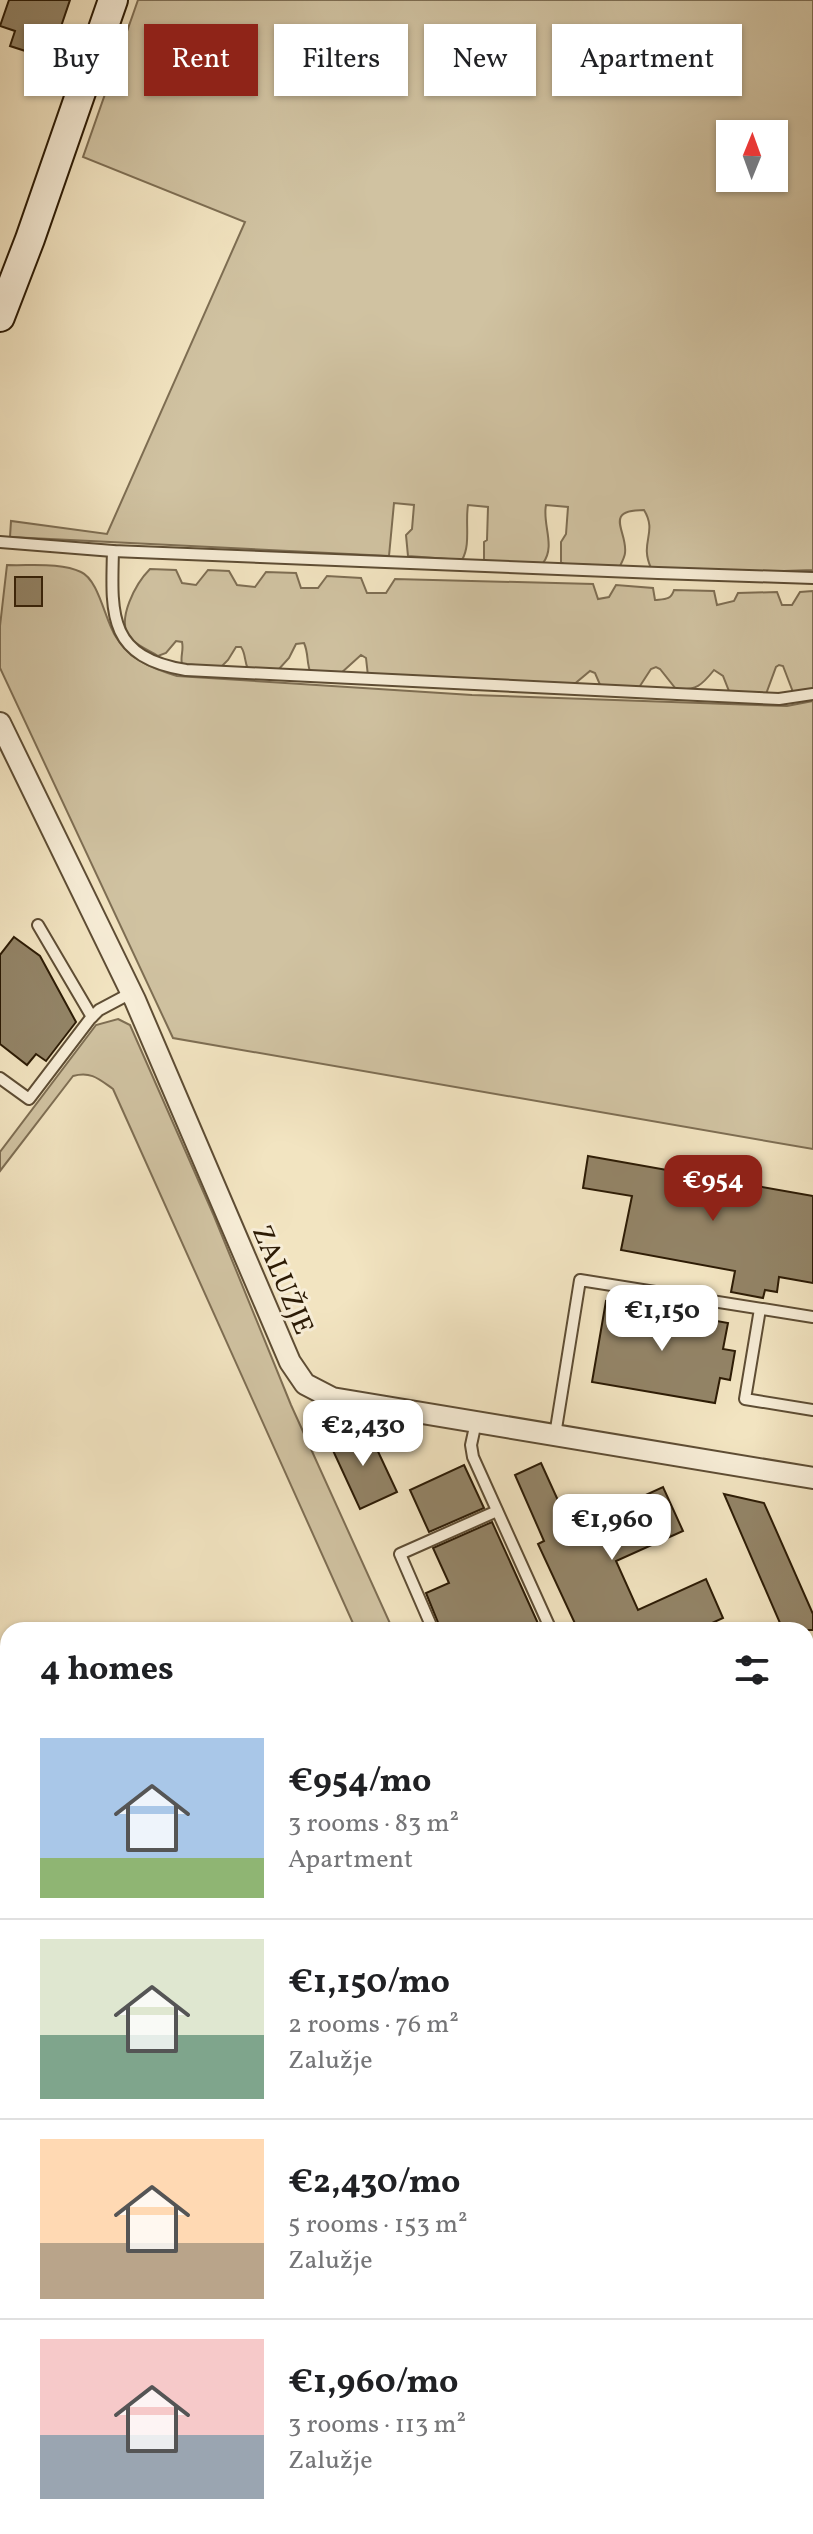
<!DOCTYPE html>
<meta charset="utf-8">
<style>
body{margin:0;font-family:Vollkorn,serif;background:#f6f6f6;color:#202124;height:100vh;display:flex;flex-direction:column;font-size:30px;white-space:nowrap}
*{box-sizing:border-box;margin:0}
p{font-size:26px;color:#757577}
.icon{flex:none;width:44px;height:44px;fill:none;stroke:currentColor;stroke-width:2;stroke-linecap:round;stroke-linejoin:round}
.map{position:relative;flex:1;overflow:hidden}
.panel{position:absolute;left:0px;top:1622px;width:814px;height:912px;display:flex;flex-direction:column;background:#fff;border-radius:24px 24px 0 0;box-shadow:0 2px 6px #0004}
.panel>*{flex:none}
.hud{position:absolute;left:24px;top:24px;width:766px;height:72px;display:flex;gap:16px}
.needle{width:52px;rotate:1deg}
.buttons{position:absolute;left:716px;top:120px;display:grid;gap:16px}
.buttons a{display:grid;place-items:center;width:72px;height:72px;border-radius:0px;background:#fff;box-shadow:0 2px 6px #0004;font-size:40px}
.price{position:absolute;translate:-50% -68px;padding:0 18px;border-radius:16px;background:#fff;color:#222;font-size:26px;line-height:52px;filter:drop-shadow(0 2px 4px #0008)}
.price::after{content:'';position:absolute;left:50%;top:48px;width:24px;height:18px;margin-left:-12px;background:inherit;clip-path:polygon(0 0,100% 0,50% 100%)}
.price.current{background:#8f2418;color:#fff}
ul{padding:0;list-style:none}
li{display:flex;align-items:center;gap:24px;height:200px;padding:0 40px}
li+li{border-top:2px solid #e0e0e0}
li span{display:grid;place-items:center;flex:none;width:224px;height:160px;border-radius:0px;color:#555}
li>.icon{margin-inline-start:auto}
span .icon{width:96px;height:96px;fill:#fffc;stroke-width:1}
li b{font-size:34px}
h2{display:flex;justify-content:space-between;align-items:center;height:96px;padding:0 40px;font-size:34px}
.pill{padding:0 28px;border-radius:0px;background:#fff;box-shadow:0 2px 6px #0004;font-size:28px;line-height:72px}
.pill.current{background:#8f2418;color:#fff}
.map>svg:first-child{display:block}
</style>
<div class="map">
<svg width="813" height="2534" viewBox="0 0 813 2534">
<rect width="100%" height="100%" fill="#f2e4c1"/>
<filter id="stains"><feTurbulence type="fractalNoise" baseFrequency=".0025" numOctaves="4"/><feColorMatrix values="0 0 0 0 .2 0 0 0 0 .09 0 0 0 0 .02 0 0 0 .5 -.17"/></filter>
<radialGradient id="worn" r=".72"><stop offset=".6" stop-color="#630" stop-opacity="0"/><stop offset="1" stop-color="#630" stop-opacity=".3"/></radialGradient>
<g fill="#d0c2a1" stroke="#7e6e53" stroke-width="2" fill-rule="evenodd">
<path d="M 138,0 L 813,0 L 813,570 L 754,572 L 651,568 C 639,542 658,533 644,510 C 602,510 628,532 625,553 C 625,555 621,564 620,566 L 564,564 L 561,562 L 561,542 L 566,534 L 568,507 L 546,505 C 542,524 556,546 543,563 L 488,562 L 484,559 L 484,542 L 487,540 L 488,507 L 468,505 C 465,523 471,545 462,560 L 408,556 L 406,535 L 412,529 L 414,505 L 394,503 L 389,556 L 10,537 L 11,521 L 107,534 L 245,222 L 83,157 ZM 730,134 L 774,134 L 774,178 L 730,178 Z"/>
<path d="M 7,565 C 29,566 61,562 81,572 C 99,580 105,621 116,637 C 130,660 153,669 177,676 L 472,695 L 787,706 L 813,701 L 813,1149 L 173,1038 L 0,668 L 0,626 Z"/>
<path d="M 150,569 L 176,570 L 182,583 L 196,585 L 208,570 L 229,571 L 237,585 L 255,587 L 266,572 L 296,573 L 301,588 L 318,588 L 327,576 L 361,578 L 367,593 L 386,593 L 395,579 L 593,584 L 598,599 L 609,597 L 616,585 L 653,588 L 655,600 C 665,599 671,600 674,590 L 714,591 L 717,605 L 734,601 L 738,593 L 777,592 L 782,605 L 792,605 L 800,592 L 813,591 L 813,691 L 793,692 L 783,666 L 779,665 L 776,667 L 766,694 L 732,693 L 729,691 L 723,676 L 714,670 C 702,685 696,691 676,689 L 660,669 L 656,667 L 651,669 L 638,689 L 601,687 L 595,673 L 590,671 L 572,686 L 368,676 L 366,658 L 361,655 L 340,674 L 311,674 C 306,663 309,654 304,643 L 296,644 L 289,658 L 279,669 L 248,669 C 244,661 246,654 241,647 L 236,647 L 228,660 L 221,667 L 182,664 C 180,656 184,651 182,642 L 176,641 L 166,653 L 158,656 C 150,651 138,646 131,639 C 114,621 137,582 150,569 Z"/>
<path d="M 118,1019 L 130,1025 L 214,1216 L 291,1405 L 393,1630 L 356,1630 L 113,1089 C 99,1079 91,1071 73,1076 L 0,1171 L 0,1152 L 96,1025 Z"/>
</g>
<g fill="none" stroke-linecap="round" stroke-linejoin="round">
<path stroke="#7b6b4f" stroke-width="6" d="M 787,2526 L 791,2534"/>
</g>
<g fill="#938467" stroke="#2c1b05" stroke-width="2">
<path d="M 9,0 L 70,0 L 50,59 L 10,46 L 15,31 L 0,26 Z"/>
<rect x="15" y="577" width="27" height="29"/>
<path d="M 14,937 L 40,956 L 76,1022 L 46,1061 L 36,1054 L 27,1065 L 0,1044 L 0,955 Z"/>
<path d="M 588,1156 L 813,1196 L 813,1283 L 779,1277 L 777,1292 L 765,1290 L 763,1298 L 731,1292 L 735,1271 L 621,1250 L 632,1196 L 583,1188 Z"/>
<path d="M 606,1301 L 728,1323 L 723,1349 L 735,1351 L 730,1380 L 720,1378 L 715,1403 L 592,1382 Z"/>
<path d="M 367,1428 L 397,1492 L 360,1509 L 330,1444 Z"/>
<path d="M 541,1463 L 571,1529 L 663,1487 L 683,1531 L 616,1561 L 638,1610 L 706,1579 L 723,1618 L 697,1630 L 578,1630 L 538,1544 L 544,1541 L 515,1475 Z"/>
<path d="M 464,1465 L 484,1508 L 429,1532 L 410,1490 Z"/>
<path d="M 724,1494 L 764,1503 L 813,1614 L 813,1630 L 783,1630 Z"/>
<path d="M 492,1522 L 541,1630 L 441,1630 L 426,1593 L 449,1583 L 433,1548 Z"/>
</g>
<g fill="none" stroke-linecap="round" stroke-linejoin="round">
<defs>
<g id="service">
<path d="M 0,542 L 113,551 L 658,573 L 813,578"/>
<path d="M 113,551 C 111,617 109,657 186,670 L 779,699 L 813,694"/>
<path d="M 38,925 L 92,1017"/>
<path d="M 0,1078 L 29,1099 L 90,1019 L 99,1010 L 131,993"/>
<path d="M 760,1309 L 745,1399 L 813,1410"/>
<path d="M 476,1422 L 471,1445 L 473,1457 L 551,1630"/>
<path d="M 555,1435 L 580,1280 L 813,1317"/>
<path d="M 433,1630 L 400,1554 L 497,1511"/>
</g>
<path id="minor" d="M 0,723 L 135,1000 L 290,1362 L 305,1384 L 332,1398 L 813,1478"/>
<path id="secondary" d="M 0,317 L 30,239 L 113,0"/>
<g id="primary">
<path d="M 0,1958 L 8,1967"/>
<path d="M 577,2526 L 589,2534"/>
</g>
</defs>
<use href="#service" stroke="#5e4d34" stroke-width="14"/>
<use href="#minor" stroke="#5e4d34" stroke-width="24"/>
<use href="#secondary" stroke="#2c1b05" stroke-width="32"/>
<use href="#primary" stroke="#2c1b05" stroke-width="36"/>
<use href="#service" stroke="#f7edd7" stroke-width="10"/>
<use href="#minor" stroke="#f7edd7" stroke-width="20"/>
<use href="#secondary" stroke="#f7edd7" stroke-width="28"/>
<use href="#primary" stroke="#f2e4c1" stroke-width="32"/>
</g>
<g text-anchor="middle" stroke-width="6" stroke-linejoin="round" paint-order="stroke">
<g font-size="28" fill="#2c1b05" stroke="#f7edd7">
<text transform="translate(284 1279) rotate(67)" y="10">ZALUŽJE</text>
</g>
</g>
<rect width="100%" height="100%" filter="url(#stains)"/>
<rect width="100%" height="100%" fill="url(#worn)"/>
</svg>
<div class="buttons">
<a><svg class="needle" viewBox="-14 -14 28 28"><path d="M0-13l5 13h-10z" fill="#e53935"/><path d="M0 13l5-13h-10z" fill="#757577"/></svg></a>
</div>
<b class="price current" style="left:713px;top:1223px">€954</b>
<b class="price" style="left:662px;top:1353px">€1,150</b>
<b class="price" style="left:363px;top:1468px">€2,430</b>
<b class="price" style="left:612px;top:1562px">€1,960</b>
<div class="hud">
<a class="pill">Buy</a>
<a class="pill current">Rent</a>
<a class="pill">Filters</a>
<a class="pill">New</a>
<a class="pill">Apartment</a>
</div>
<section class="panel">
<h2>4 homes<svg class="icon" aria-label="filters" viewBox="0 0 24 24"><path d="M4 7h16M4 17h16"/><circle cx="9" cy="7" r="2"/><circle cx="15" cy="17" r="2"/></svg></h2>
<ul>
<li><span style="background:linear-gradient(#a9c7e8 75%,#8fb573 0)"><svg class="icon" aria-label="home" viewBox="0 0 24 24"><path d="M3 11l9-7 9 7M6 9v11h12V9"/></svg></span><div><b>€954/mo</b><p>3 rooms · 83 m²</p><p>Apartment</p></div></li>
<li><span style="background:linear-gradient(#dfe7d0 60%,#7fa58c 0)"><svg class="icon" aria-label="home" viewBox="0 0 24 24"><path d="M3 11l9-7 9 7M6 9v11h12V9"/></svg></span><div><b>€1,150/mo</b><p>2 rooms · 76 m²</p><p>Zalužje</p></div></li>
<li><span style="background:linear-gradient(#ffd9b3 65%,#b9a48a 0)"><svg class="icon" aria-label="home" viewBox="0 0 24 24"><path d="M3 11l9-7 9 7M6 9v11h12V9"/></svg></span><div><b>€2,430/mo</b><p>5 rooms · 153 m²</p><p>Zalužje</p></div></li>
<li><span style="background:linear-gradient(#f6c9c9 60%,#9aa5b1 0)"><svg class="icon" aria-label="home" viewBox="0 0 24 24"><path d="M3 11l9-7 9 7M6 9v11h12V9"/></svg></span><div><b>€1,960/mo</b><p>3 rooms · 113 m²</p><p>Zalužje</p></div></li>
</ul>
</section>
</div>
